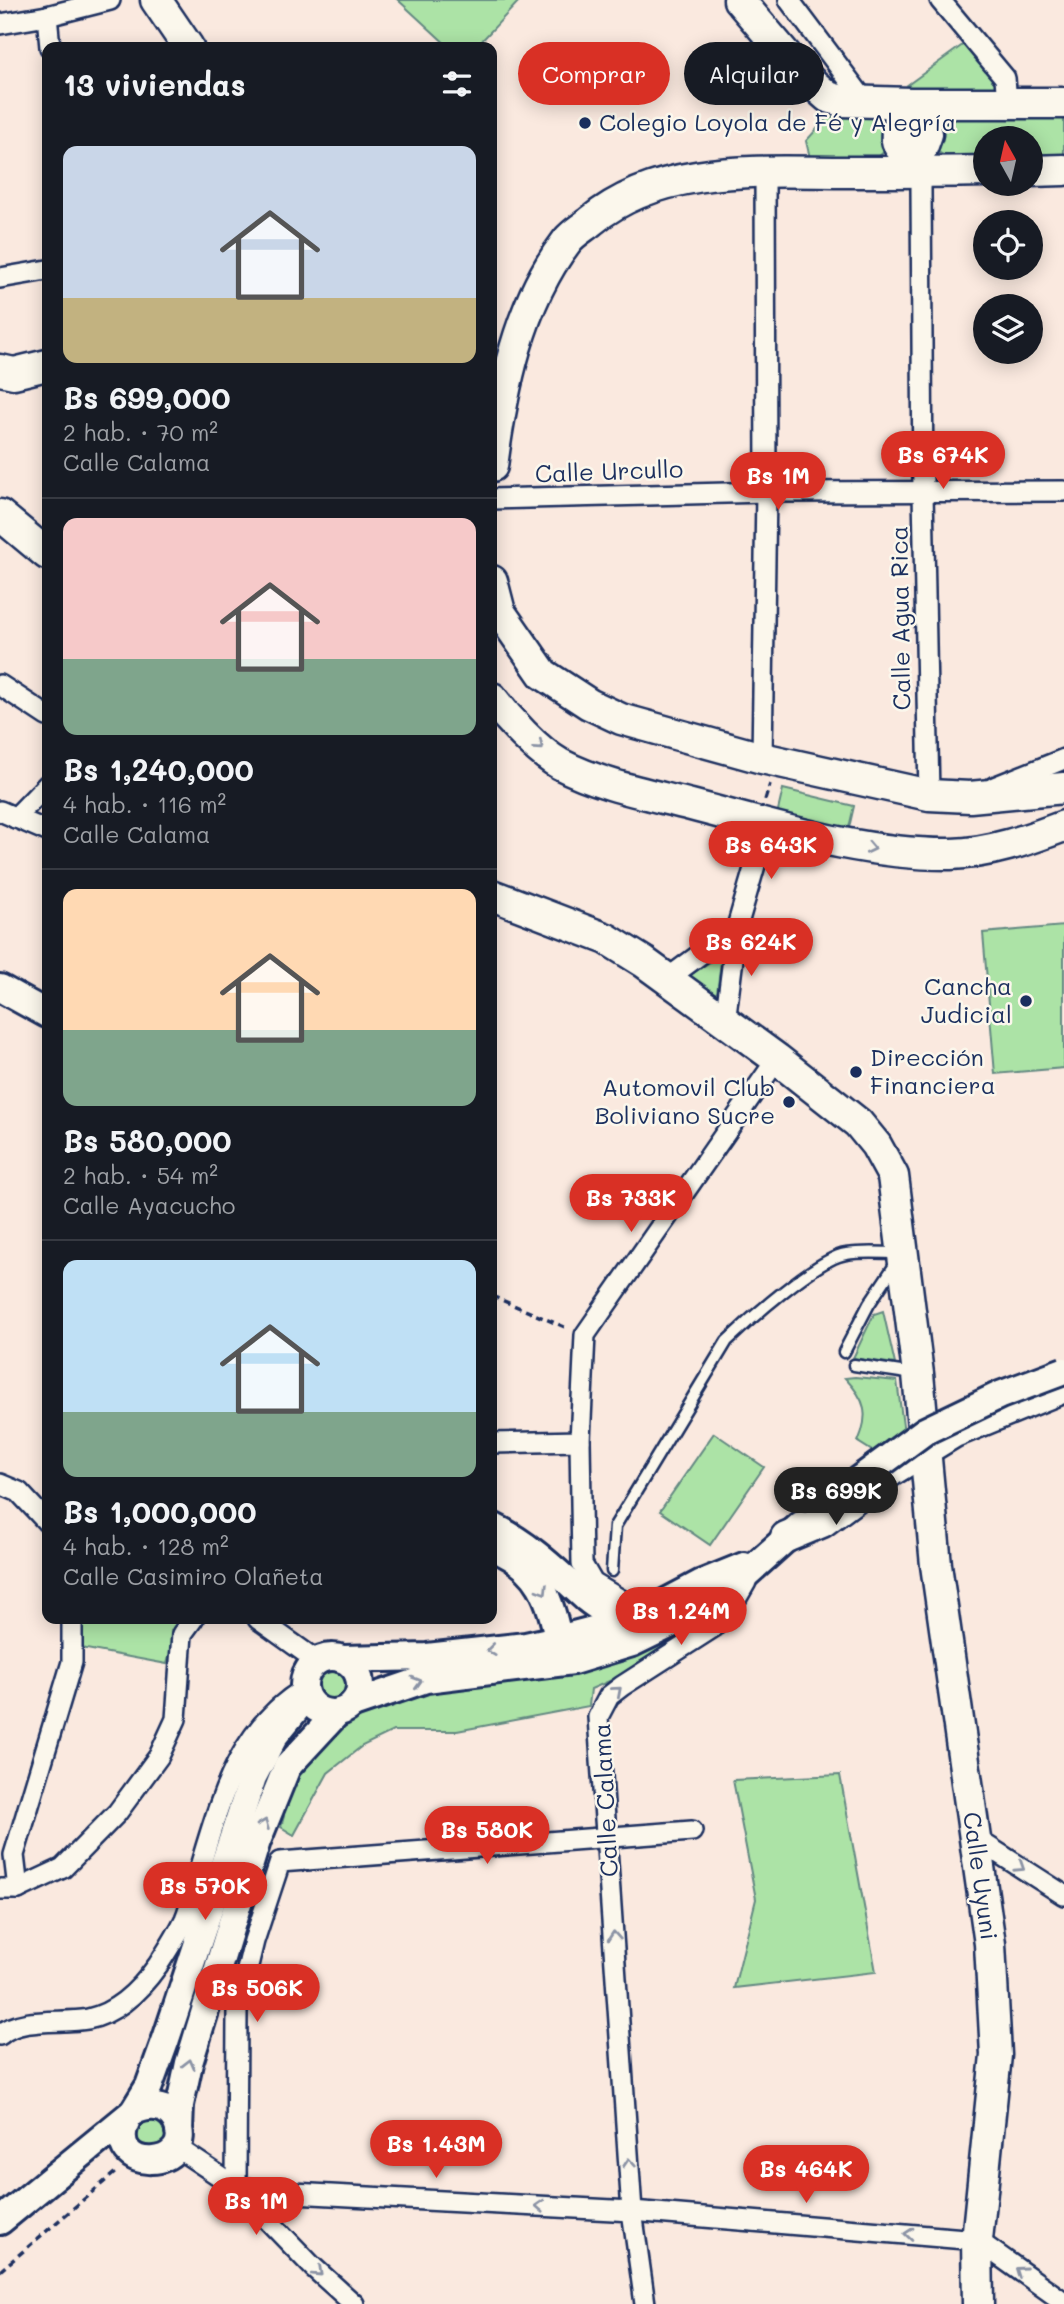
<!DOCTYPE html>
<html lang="es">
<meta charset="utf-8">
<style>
body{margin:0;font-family:Mali,sans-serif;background:#20242c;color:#f1f3f6;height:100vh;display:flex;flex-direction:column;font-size:26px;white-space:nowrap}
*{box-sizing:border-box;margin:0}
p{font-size:23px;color:#9ea1a6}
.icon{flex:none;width:38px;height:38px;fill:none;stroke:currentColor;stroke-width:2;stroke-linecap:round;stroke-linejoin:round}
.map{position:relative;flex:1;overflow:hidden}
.panel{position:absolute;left:42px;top:42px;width:455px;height:1582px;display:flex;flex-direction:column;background:#171b24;border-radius:14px;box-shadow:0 4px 18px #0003}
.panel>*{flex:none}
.guide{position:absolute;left:518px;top:42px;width:441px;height:63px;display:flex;gap:14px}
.needle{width:46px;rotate:352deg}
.tools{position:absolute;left:973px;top:126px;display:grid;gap:14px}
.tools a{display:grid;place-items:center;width:70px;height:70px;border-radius:50%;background:#171b24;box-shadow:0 4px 18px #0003;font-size:35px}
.price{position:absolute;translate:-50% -60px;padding:0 16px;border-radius:24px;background:#d93025;color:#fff;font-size:23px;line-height:46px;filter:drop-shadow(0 2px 4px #0008)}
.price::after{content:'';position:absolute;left:50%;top:42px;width:21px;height:16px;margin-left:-10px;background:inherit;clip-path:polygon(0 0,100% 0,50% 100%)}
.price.on{background:#222;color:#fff}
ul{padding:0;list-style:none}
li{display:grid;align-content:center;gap:14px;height:371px;padding:0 21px}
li+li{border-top:2px solid #363941}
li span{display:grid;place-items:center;height:217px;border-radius:14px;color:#555}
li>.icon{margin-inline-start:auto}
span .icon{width:126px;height:126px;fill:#fffc;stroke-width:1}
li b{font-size:30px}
h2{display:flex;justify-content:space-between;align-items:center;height:84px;padding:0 21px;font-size:30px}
.pill{padding:0 24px;border-radius:32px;background:#171b24;box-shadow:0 4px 18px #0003;font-size:24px;line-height:63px}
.pill.on{background:#d93025;color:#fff}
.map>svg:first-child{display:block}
</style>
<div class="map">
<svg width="1064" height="2304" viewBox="0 0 1064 2304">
<rect width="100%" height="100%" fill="#fae9df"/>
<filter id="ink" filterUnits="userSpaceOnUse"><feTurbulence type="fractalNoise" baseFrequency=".0143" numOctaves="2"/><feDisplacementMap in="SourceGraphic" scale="14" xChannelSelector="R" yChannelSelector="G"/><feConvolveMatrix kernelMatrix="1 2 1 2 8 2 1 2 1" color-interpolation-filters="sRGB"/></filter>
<g filter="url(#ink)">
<g fill="#ace3a6" stroke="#648982" stroke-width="2">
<path d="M 398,0 L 520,0 L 476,47 L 449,47 Z"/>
<path d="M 964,44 L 994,76 L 997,86 L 988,93 L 895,94 Z"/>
<path d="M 1064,116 L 1064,156 L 1031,157 L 1031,138 L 985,138 L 985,157 C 972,157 938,164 935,145 C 934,140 936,133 936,128 L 945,120 L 955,117 Z"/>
<path d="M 875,117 L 887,126 C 889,142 891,149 876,158 L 810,158 L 806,141 L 827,118 Z"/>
<path d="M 783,789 L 854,806 L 848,832 L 777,815 Z"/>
<path d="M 1064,926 L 1064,1068 L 995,1074 L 983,933 Z"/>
<path d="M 722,954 L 716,1001 L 686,978 Z"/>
<path d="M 883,1311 L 895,1364 L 853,1358 L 874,1314 Z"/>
<path d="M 855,1377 L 897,1381 L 904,1433 L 877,1454 L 858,1442 C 870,1414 866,1400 845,1378 Z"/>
<path d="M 714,1433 L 764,1467 L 710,1545 L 660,1511 Z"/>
<path d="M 84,1619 L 179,1619 L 167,1664 L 81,1648 Z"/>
<path d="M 697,1622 L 621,1676 L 591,1689 L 589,1706 L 457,1731 L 393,1731 L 362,1746 L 328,1773 L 294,1835 L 281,1827 L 284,1816 L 276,1813 L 293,1783 L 321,1746 L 372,1705 Z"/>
<circle cx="331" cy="1685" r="20"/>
<path d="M 840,1775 L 876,1972 L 734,1988 L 756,1899 L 733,1780 Z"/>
<path d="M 157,2118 C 166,2128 169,2137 159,2147 L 138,2146 L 133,2127 L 136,2122 Z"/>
</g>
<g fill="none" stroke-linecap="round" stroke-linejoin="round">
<defs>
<g id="lane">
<path d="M 844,1352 L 869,1304 L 897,1262"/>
<path d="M 854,1365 L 914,1374"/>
<path d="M 612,1571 L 615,1526 L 727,1341 C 749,1320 818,1258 846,1254 C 863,1251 883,1253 901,1253"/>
</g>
<g id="street">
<path d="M 789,0 L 864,100"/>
<path d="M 940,0 L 1005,78 L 1007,103"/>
<path d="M 47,16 L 50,47"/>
<path d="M 0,24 L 47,16 L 110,0"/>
<path d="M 923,163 L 921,188 L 923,492 L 929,795"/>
<path d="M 0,278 L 47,270"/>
<path d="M 492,499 L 766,492 L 1064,491"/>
<path d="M 0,685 L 47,716"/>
<path d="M 762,758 L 766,492 L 765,172"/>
<path d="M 994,787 L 1064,759"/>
<path d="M 0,811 L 47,831"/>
<path d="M 15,818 L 47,785"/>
<path d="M 667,979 L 737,927"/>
<path d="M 725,1022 L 737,927 L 767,824"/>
<path d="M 492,1443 L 580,1441"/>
<path d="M 0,1484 L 19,1492 L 47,1522"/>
<path d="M 643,1613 L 593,1583 L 582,1564 L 580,1441 L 585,1335 L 777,1059"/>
<path d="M 258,1619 L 317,1661"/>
<path d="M 692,1831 L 280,1862 L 254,1941 L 237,2011 L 236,2187 L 275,2192 L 632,2211 L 977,2240 L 1064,2302"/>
<path d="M 975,1838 L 1064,1895"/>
<path d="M 0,1889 L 18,1889 L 63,1868 L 117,1813 L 159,1756 L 176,1719 L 182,1634 L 193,1619"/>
<path d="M 18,1889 L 14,1855 L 72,1662 L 72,1619"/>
<path d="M 0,2035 C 21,2016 62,2024 88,2019 C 117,2013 141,1989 158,1965 C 167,1951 178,1934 185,1919 C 191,1905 194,1888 198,1873 C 220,1802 236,1731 304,1689"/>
<path d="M 176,2147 L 236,2187 L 313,2267 L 354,2304"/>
<path d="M 645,2304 L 632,2211 L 598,1717 L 609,1696 L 622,1686 L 714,1627 L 735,1601 L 746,1582"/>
</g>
<g id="secondary">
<path d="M 0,988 L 47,1014"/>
<path d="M 492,1526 C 529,1544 557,1572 587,1599 C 601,1611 619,1617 631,1631"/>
<path d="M 492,1547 C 546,1569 550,1603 562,1654"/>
<circle cx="332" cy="1685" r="28"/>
<path d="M 342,1659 L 427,1657 L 526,1646 L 558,1639 L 623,1622 L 653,1609 L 702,1583 L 744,1566"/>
<path d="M 353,1704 L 426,1679 L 573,1661 L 632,1643 L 714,1603 L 801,1525"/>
<path d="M 133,2112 L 149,2086 L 166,2039 L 253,1777 L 275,1735 L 306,1697"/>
<path d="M 179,2131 L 180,2105 L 189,2063 L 257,1841 L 287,1767 L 337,1713"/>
<path d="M 0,2221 L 133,2112 C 148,2104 167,2104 176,2121 C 200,2170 102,2177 127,2119"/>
</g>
<g id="primary">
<path d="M 156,0 L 188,47"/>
<path d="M 739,0 L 803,75 L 828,97 L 842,101 L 911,103 L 1064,103"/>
<path d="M 907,122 L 922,125 L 927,134 L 922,148 L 913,152 L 899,146 C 887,122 922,114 940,108"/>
<path d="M 1031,171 L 1064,170"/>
<path d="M 0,370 L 14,373 L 47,365"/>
<path d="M 492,466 C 502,390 519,303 567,241 C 573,233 584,227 591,221 C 661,163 761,172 847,172 C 893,172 939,172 985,171"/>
<path d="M 0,515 L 47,554"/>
<path d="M 492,581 L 500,612 L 543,674 L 589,704 L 621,719 L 762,758 L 929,795 L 970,797 L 1064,788"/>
<path d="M 492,698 C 508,719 537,751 560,764 C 600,785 648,794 691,805 C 776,827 863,855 951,854 C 991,853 1027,840 1064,826"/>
<path d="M 492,895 L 607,939 L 644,962 L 777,1059 L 858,1123 L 876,1145 L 893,1176 L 918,1374 L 936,1565 L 990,1944 L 996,2055 L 977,2240 L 978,2304"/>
<path d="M 786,1537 L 822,1522 L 892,1470 L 954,1432 L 1064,1387"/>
</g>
</defs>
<use href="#lane" stroke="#1b2f5e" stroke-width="15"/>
<use href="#street" stroke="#1b2f5e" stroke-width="24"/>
<use href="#secondary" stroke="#1b2f5e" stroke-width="32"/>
<use href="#primary" stroke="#1b2f5e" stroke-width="35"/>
<g stroke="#1b2f5e" stroke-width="3.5" stroke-dasharray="7 5" stroke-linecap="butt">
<path d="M 765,800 L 770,784"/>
<path d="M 492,1296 L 567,1328"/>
<path d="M 0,2271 L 118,2170"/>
</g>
<use href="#lane" stroke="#fbf7ec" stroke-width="10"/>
<use href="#street" stroke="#fbf7ec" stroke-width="19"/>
<use href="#secondary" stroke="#fbf7ec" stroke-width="26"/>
<use href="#primary" stroke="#fbf7ec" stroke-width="30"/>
<defs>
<path id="secondary-bridge" d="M 857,1481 L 925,1431 L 1000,1395 L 1064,1371"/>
</defs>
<use href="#secondary-bridge" stroke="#1b2f5e" stroke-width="32" stroke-linecap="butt"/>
<use href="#secondary-bridge" stroke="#fbf7ec" stroke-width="26"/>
</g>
<defs><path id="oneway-chevron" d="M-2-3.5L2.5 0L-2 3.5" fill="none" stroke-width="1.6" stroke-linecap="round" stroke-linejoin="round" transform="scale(1.75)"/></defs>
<g stroke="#8b93a5">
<use href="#oneway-chevron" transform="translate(539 746) rotate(40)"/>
<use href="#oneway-chevron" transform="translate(871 848) rotate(12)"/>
<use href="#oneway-chevron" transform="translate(543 1590) rotate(58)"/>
<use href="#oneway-chevron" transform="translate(491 1650) rotate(173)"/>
<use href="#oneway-chevron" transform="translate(417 1682) rotate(-16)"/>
<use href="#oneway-chevron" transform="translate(617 1691) rotate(-41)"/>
<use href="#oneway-chevron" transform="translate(264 1824) rotate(-68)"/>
<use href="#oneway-chevron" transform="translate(1020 1867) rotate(33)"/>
<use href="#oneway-chevron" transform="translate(614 1936) rotate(-94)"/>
<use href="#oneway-chevron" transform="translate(189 2064) rotate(-76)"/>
<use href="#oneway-chevron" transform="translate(629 2163) rotate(-94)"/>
<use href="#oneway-chevron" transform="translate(540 2206) rotate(-177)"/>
<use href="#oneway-chevron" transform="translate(909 2234) rotate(-175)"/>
<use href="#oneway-chevron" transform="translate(1020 2271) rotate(-145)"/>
<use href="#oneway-chevron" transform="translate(318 2272) rotate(43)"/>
</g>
</g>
<g fill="#1b2f5e" stroke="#fbf7ec" stroke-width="2.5">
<circle cx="585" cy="123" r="7"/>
<circle cx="1026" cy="1001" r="7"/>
<circle cx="856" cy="1072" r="7"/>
<circle cx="789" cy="1102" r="7"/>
</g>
<g text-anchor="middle" stroke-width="5" stroke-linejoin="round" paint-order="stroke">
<g font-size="24" fill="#1b2f5e" stroke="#fbf7ec" text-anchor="start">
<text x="599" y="131">Colegio Loyola de Fé y Alegría</text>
<text x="1012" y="995" text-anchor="end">Cancha<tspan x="1012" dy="28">Judicial</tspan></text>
<text x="870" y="1066">Dirección<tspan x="870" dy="28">Financiera</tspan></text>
<text x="775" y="1096" text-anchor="end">Automovil Club<tspan x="775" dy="28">Boliviano Sucre</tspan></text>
</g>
<g font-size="24" fill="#1b2f5e" stroke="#fbf7ec">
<text transform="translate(609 472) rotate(-2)" y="8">Calle Urcullo</text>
<text transform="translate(901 618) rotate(-91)" y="8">Calle Agua Rica</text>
<text transform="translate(606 1800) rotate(-93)" y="8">Calle Calama</text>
<text transform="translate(980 1876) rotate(82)" y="8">Calle Uyuni</text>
</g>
</g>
</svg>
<div class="tools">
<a><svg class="needle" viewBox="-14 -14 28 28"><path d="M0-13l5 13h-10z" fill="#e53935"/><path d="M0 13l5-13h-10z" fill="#9ea1a6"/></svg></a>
<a><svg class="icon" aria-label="locate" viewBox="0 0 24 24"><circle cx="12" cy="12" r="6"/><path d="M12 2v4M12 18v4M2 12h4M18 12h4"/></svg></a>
<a><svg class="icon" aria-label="layers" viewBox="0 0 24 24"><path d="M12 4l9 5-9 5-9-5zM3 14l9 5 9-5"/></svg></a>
</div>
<b class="price" style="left:943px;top:491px">Bs 674K</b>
<b class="price" style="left:778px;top:512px">Bs 1M</b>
<b class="price" style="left:771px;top:881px">Bs 643K</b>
<b class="price" style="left:751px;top:978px">Bs 624K</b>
<b class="price" style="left:631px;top:1234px">Bs 733K</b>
<b class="price on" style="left:836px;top:1527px">Bs 699K</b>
<b class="price" style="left:681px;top:1647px">Bs 1.24M</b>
<b class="price" style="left:487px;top:1866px">Bs 580K</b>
<b class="price" style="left:205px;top:1922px">Bs 570K</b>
<b class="price" style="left:257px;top:2024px">Bs 506K</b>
<b class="price" style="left:436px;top:2180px">Bs 1.43M</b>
<b class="price" style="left:806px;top:2205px">Bs 464K</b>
<b class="price" style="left:256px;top:2237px">Bs 1M</b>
<div class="guide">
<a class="pill on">Comprar</a>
<a class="pill">Alquilar</a>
</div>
<section class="panel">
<h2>13 viviendas<svg class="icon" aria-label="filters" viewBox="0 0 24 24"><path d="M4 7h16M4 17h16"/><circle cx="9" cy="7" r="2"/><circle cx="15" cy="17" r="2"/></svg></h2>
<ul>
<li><span style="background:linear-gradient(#c9d6e8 70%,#c2b280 0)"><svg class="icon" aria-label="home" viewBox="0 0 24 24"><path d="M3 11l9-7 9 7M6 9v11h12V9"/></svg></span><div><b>Bs 699,000</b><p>2 hab. · 70 m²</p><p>Calle Calama</p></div></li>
<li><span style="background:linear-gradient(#f6c9c9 65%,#7fa58c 0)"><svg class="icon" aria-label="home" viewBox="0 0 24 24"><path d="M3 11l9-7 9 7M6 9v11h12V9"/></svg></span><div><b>Bs 1,240,000</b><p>4 hab. · 116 m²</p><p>Calle Calama</p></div></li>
<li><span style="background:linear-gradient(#ffd9b3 65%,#7fa58c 0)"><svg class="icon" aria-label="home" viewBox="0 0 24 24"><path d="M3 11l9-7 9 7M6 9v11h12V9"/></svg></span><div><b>Bs 580,000</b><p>2 hab. · 54 m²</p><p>Calle Ayacucho</p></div></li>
<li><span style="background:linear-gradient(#bfe0f5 70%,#7fa58c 0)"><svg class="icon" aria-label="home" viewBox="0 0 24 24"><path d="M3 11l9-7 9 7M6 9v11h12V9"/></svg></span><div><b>Bs 1,000,000</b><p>4 hab. · 128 m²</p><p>Calle Casimiro Olañeta</p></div></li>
</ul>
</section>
</div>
